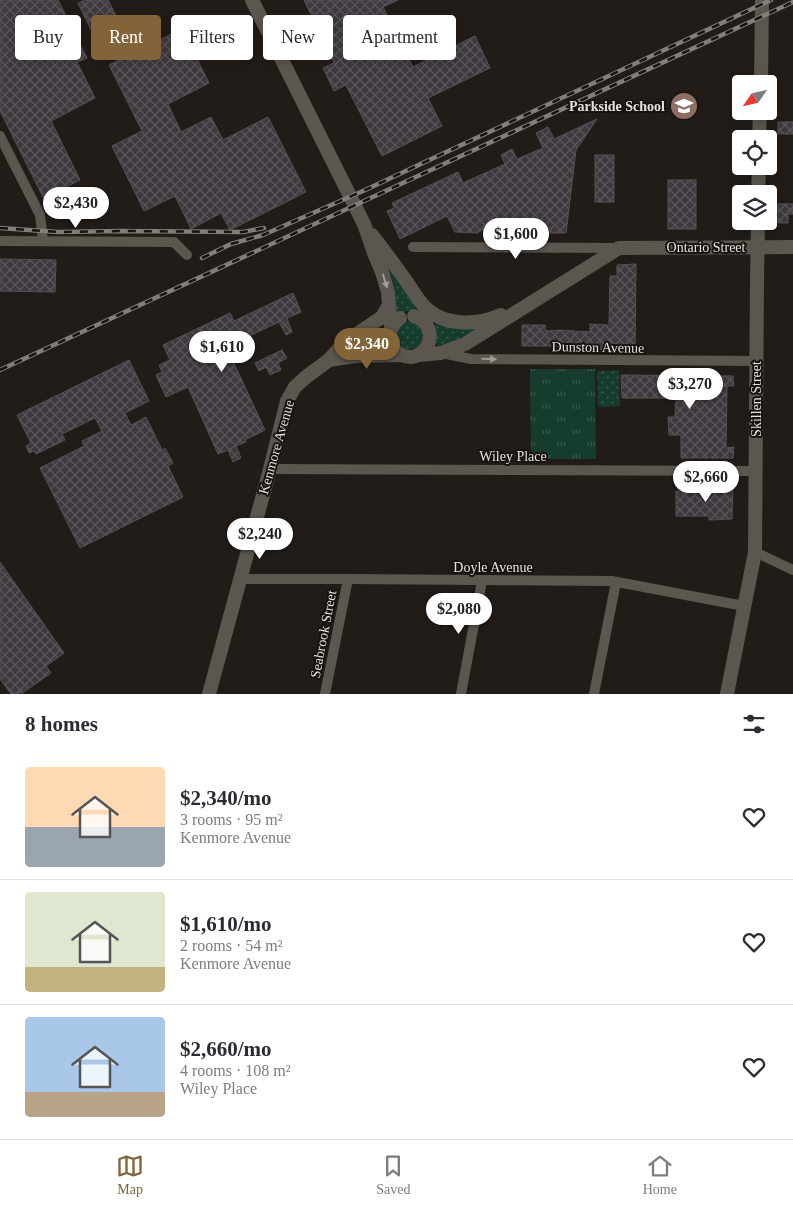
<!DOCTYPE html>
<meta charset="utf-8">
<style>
body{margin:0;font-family:Georgia,serif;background:#f7f7f7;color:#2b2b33;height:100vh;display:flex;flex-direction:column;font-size:19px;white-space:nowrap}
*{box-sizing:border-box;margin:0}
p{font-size:16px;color:#7c7c81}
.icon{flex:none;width:28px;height:28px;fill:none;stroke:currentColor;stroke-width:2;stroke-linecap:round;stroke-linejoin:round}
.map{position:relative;height:694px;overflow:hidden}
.details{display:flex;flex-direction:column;background:#fff;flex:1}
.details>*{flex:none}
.top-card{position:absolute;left:15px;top:15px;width:500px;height:45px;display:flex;gap:10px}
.needle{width:32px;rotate:236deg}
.fabs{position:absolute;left:732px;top:75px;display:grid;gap:10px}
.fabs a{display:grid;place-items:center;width:45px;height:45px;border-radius:5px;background:#fff;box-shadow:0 2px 8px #0003;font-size:25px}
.price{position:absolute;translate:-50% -42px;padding:0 11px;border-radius:18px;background:#fff;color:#222;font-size:16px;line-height:32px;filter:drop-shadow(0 1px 2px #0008)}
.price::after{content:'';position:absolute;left:50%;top:30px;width:15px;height:11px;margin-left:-8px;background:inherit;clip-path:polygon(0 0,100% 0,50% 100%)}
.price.active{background:#836338;color:#fff}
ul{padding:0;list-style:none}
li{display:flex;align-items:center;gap:15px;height:125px;padding:0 25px}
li+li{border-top:1px solid #e1e1e2}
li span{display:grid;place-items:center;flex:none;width:140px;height:100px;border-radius:5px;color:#555}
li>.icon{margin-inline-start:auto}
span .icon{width:60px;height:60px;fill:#fffc;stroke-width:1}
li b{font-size:21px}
h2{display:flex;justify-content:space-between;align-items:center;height:60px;padding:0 25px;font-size:21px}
.pill{padding:0 18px;border-radius:5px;background:#fff;box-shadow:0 2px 8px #0003;font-size:18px;line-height:45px}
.pill.active{background:#836338;color:#fff}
.menu{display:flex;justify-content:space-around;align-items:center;height:70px;border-top:1px solid #e1e1e2;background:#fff;font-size:14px;color:#7c7c81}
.menu a{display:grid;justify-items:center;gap:2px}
.menu .active{color:#836338}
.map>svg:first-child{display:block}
</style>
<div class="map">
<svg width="793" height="694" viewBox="0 0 793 694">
<defs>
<pattern id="grass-tufts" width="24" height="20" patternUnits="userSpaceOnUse" patternTransform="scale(1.25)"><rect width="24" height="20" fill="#153c2c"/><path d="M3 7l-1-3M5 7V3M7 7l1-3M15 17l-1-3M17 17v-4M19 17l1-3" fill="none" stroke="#37584a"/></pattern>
<pattern id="park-dots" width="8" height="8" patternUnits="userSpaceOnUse" patternTransform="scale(1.25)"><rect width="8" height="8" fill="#153c2c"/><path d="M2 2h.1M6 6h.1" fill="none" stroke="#37584a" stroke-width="1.8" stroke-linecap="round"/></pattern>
<pattern id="building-cross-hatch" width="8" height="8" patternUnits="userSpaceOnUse" patternTransform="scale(1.25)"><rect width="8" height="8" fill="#3e393e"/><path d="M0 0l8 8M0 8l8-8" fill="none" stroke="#5a5559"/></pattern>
</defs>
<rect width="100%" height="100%" fill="#221c18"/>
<path fill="url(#grass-tufts)" d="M 530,369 L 595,369 L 596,459 L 531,459 Z"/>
<g fill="url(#park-dots)">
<path d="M 380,255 L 415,303 L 416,308 L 412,310 L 396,314 L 393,310 C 400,288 390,274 380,255 Z"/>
<circle cx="410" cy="335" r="14"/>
<path d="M 437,323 L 486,326 L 449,345 L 439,346 L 436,344 L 437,333 L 435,325 Z"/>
<path d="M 383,329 L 386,343 L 386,351 L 350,351 L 349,348 C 353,339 373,333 383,329 Z"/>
<path d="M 619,370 L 620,406 L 598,407 L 597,371 Z"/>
</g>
<g fill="url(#building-cross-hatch)" stroke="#565056">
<path d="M 0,0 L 58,0 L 87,58 L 77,62 L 95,98 L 51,121 L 80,180 L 44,199 L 0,111 Z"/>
<path d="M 85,0 L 108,0 L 123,29 L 100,41 L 98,37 L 95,38 L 78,3 Z"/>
<path d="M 304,0 L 398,0 L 383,7 L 413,67 L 475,36 L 490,68 L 428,98 L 442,126 L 382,156 L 346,85 L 334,91 L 323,68 L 334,63 Z"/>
<path d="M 428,25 L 433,33 L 424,38 L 419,30 Z"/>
<path d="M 182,29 L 209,83 L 168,104 L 181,132 L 211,117 L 223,140 L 268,117 L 306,192 L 230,230 L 221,213 L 191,229 L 175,196 L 144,211 L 112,146 L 142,131 L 109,65 Z"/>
<path d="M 597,119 L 576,150 L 566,233 L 549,233 L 550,227 L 537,233 L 532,223 L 511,233 L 508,226 L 492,233 L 489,226 L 477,233 L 455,232 L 447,216 L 400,239 L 387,211 L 394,208 L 392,203 L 458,172 L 463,183 L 505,164 L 501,155 L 512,149 L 517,159 L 543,148 L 536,133 L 548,127 L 554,139 Z"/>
<rect x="778" y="122" width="15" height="12"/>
<rect x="595" y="155" width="19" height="47"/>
<rect x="668" y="180" width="28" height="49"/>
<path d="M 778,204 L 793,204 L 793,214 L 788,214 L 788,223 L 778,223 Z"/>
<path d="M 0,259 L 56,260 L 55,292 L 0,291 Z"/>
<path d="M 636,264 L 635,351 L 560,350 L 560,346 L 522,346 L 522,325 L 545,325 L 546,331 L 560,330 L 590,332 L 590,324 L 609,325 L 610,276 L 617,276 L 617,265 Z"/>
<path d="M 293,293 L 301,312 L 287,318 L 292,332 L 286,335 L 279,322 L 232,344 L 237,355 L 231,357 L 265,430 L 245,440 L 246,442 L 236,446 L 241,458 L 233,462 L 228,450 L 218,454 L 188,387 L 166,397 L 156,375 L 162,372 L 159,365 L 170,360 L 163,345 L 230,313 L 234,321 Z"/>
<path d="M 282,350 L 287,358 L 278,363 L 281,370 L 270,375 L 266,367 L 259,371 L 255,363 Z"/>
<path d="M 129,360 L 149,401 L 125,413 L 131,425 L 146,417 L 162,450 L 165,448 L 173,463 L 168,466 L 183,497 L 80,548 L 40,468 L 84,446 L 82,441 L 102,431 L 95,418 L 62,434 L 65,440 L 36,454 L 34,451 L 29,453 L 26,446 L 31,443 L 17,415 Z"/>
<path d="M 621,375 L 733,376 L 734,386 L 727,386 L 726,448 L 734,447 L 733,458 L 681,458 L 681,435 L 669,435 L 668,417 L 675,417 L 676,398 L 622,398 Z"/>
<path d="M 704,485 L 733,485 L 732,519 L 709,520 L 709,516 L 676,516 L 676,491 L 704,491 Z"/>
<path d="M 0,562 L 64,653 L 46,666 L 51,673 L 21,694 L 11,694 L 0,679 Z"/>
</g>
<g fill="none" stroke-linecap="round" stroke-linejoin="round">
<g stroke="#5c5650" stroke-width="10">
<path d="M 0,136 L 40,215 L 43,241"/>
<path d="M 0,241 L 174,242 L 187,255"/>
<path d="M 413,247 L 619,248"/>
<path d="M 442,353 L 471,359 L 756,361"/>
<path d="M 270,469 L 756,471"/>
<path d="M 755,552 L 793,570"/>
<path d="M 240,579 L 348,579 L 612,581 L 744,606"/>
<path d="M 325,694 L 348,579"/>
<path d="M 461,694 L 482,581"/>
<path d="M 594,694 L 616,582"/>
</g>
<g stroke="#5c5650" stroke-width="14">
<path d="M 252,0 L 364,224 L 374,253 L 382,272 L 388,292 L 391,327"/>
<path d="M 761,84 L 762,0"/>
<path d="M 759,139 L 760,111"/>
<path d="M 758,194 L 759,166"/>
<path d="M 372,235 C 383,249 394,264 404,278 C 412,289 418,301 427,309 C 447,327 478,325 501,315"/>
<path d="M 400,318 C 392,324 388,332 390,342 C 392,347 395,351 400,354 C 425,368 445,327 414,316"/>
<path d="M 418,355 L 441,353 L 465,344 L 619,248 L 793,247"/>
<path d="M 329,360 L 355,356 L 402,355"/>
<path d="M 209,694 L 270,469 L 287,401 L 295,387 L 306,377 L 329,360 L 345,342 L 382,317 L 389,305"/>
<path d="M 727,694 L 755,552 L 757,281 L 758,221"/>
</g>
<defs>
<g id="rail">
<path d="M 0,228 L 58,232 L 121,231 L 243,232 L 264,228"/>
<path d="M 202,258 L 231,244 L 263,235 L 363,191 L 771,0"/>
<path d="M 0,370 L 793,2"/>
</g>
</defs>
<use href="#rail" stroke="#837e7a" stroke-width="4.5"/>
<use href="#rail" stroke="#18130f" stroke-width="2.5" stroke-dasharray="8" stroke-linecap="butt"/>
</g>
<defs><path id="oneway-solid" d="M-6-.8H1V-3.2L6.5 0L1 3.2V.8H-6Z" transform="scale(1.25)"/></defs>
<g fill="#a09c97">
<use href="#oneway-solid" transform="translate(385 281) rotate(73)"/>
<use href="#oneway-solid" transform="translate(489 359) rotate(1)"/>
</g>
<defs>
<symbol id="school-disc" viewBox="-11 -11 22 22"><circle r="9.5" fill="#8d6e63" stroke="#18130f"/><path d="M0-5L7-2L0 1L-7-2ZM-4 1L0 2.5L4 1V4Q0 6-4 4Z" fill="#fff"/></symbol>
</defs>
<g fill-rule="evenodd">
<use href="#school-disc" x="668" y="90" width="32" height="32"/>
</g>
<g text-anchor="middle" stroke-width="4" stroke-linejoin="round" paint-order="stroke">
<g font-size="14" font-weight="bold" fill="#e5e1de" stroke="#18130f" text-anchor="end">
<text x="665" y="111">Parkside School</text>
</g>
<g font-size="14" fill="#e5e1de" stroke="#18130f">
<text x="706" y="252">Ontario Street</text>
<text transform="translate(598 347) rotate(1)" y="5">Dunston Avenue</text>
<text transform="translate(756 399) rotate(-90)" y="5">Skillen Street</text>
<text transform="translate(276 447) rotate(-74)" y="5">Kenmore Avenue</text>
<text x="513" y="461">Wiley Place</text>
<text x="493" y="572">Doyle Avenue</text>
<text transform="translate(323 634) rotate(-79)" y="5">Seabrook Street</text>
</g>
</g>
</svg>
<div class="fabs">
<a><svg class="needle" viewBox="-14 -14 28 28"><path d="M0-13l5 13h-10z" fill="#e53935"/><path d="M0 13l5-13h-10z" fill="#7c7c81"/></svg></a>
<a><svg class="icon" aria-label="locate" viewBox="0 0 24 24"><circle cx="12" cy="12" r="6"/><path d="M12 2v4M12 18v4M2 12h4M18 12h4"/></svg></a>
<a><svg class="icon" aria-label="layers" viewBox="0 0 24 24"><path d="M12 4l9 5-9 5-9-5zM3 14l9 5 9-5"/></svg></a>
</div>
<b class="price" style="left:76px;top:229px">$2,430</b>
<b class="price" style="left:516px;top:260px">$1,600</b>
<b class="price active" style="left:367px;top:370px">$2,340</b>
<b class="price" style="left:222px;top:373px">$1,610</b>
<b class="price" style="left:690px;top:410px">$3,270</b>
<b class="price" style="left:706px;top:503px">$2,660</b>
<b class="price" style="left:260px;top:560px">$2,240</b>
<b class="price" style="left:459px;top:635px">$2,080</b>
<div class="top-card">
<a class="pill">Buy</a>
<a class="pill active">Rent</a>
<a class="pill">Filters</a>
<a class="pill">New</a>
<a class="pill">Apartment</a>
</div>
</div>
<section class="details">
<h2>8 homes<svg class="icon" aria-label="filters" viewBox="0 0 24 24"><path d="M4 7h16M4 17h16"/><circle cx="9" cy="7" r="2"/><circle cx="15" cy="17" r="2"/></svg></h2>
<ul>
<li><span style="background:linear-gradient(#ffd9b3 60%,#9aa5b1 0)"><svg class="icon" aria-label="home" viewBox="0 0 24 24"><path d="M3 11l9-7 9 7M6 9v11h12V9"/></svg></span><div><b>$2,340/mo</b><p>3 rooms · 95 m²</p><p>Kenmore Avenue</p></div><svg class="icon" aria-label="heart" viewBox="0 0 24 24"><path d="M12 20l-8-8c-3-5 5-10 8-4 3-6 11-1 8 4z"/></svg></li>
<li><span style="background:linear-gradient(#dfe7d0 75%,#c2b280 0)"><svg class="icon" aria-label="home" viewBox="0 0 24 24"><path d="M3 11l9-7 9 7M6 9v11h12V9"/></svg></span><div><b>$1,610/mo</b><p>2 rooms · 54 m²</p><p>Kenmore Avenue</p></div><svg class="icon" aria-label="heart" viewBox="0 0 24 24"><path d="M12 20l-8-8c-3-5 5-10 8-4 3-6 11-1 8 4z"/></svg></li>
<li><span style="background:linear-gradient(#a9c7e8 75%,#b9a48a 0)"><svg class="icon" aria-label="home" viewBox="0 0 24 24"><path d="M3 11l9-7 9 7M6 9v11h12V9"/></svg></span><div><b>$2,660/mo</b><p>4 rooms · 108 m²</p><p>Wiley Place</p></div><svg class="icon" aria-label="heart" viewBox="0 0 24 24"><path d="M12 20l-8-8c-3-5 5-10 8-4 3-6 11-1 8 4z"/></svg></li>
</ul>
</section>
<nav class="menu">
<a class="active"><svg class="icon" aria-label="map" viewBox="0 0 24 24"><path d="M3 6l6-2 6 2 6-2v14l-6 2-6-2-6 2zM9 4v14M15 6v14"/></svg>Map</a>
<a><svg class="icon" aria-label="saved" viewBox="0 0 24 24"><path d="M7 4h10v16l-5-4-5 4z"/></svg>Saved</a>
<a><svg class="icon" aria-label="home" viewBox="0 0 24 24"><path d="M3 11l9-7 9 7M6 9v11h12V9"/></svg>Home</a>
</nav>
